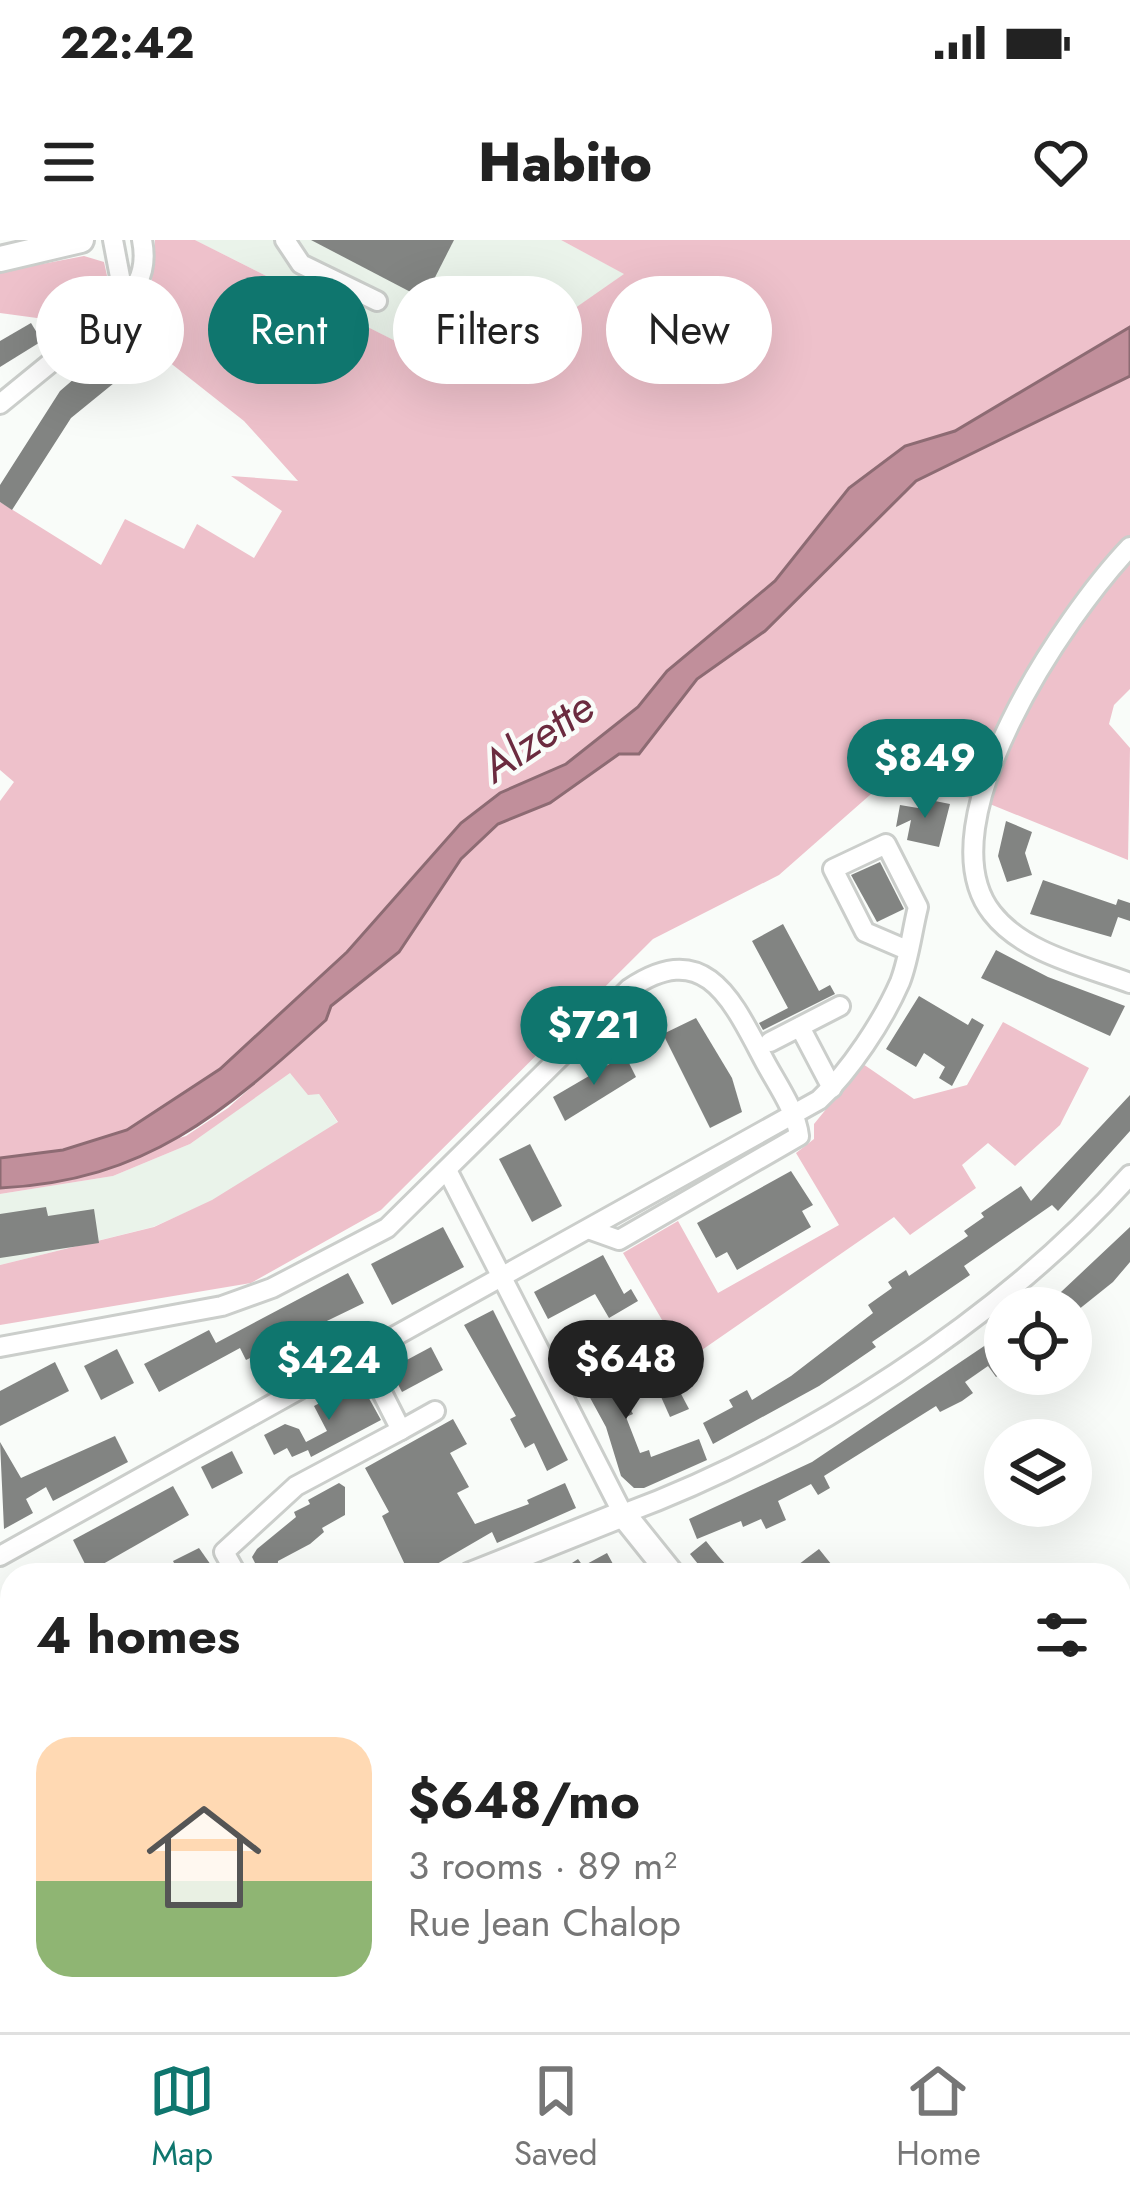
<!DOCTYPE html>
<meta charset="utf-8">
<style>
body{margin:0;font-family:Jost,sans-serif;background:#f6f6f6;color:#222;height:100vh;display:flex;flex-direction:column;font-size:45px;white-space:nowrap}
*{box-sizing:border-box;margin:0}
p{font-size:39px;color:#767676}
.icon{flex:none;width:66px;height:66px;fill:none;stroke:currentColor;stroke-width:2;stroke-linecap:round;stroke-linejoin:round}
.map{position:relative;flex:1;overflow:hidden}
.drawer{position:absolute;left:0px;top:1323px;width:1131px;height:471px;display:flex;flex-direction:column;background:#fff;border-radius:36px 36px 0 0;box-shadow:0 12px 48px #0002}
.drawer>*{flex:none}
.banner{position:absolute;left:36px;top:36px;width:1059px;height:108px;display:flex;gap:24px}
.tools{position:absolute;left:984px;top:1047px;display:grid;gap:24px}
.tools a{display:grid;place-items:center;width:108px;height:108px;border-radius:50%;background:#fff;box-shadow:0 12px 48px #0002;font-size:60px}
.price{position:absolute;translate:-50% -102px;padding:0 27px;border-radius:42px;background:#0f766e;color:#fff;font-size:39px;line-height:78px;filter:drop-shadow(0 3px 6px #0008)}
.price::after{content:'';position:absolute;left:50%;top:72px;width:36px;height:27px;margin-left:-18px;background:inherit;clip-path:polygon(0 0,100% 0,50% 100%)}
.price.current{background:#222;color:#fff}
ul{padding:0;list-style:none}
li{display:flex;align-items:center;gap:36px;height:300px;padding:0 36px}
li span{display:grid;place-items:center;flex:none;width:336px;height:240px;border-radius:36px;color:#555}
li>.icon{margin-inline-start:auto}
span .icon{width:144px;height:144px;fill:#fffc;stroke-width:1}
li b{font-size:51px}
h2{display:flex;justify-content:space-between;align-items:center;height:144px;padding:0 36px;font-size:51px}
.chip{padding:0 42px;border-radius:54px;background:#fff;box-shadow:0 12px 48px #0002;font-size:42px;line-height:108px}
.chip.current{background:#0f766e;color:#fff}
.status{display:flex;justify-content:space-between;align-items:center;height:84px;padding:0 60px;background:#fff;direction:ltr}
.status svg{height:33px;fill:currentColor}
header{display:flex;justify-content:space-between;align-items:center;height:156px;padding:0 36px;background:#fff;font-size:54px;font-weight:800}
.tab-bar{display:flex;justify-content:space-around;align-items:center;height:168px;border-top:3px solid #e0e0e0;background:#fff;font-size:33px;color:#767676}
.tab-bar a{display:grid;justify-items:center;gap:6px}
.tab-bar .current{color:#0f766e}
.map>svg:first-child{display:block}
</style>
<div class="status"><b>22:42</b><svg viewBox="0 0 49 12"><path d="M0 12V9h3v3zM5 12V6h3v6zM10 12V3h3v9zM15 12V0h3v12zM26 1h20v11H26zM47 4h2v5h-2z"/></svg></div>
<header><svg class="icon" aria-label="menu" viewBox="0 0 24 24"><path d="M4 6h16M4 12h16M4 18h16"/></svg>Habito<svg class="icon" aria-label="heart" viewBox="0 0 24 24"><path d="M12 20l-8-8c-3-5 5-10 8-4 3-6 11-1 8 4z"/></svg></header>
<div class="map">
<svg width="1130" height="1792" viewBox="0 0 1130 1792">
<rect width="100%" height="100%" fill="#f9fcf9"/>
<g fill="#eaf3ea">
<path d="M 195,0 L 561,0 L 625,34 L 512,113 L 454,131 Z"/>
<path d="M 289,832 L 319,854 L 338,883 L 212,961 L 153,987 L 0,1025 L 0,954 L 113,936 L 190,904 Z"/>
</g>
<g fill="#eec1cb">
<path d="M 155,0 L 195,0 L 455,131 L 512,112 L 624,34 L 561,0 L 1130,0 L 1130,87 L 955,191 L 905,206 L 849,248 L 775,341 L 667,431 L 638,467 L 566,524 L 500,553 L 347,712 L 220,829 L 127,890 L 63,910 L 0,918 L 0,561 L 14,542 L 0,530 L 0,262 L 101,325 L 125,279 L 184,309 L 197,284 L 254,318 L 282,271 L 231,236 L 298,241 L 244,181 L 126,88 L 151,49 Z"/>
<path d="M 84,16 L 104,22 L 109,45 L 74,83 L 0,73 L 0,32 Z"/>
<path d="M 1130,136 L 1130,449 L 1114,465 L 1109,484 L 1130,508 L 1128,620 L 980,560 L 887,540 L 779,635 L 653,699 L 381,970 L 251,1043 L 0,1085 L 0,1025 L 154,987 L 212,960 L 338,882 L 319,854 L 308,855 L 290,833 L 190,904 L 113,936 L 0,954 L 0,948 L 22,947 L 186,896 L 228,868 L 326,780 L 331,766 L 399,712 L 461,619 L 498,584 L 550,563 L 620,514 L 640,514 L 697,439 L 765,391 L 916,241 Z"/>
<path d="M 1003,782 L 1089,828 L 1060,885 L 1015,926 L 988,903 L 962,925 L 976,948 L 910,995 L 894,977 L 686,1121 L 623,1013 L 678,981 L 718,1053 L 839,985 L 796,913 L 814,899 L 814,884 L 863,824 L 914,859 L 967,845 Z"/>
</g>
<path fill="#c18f9b" stroke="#8d6b73" stroke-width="3" d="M 1130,87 L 1130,136 L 916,241 L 765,391 L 697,439 L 639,514 L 619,514 L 550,563 L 498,584 L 461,619 L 399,712 L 331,766 L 326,780 C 223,873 147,941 0,948 L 0,918 L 63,910 L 127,890 L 220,829 L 347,712 L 461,583 L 500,553 L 566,524 L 638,467 L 667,431 L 775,341 L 849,248 L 905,206 L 955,191 Z"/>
<g fill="#828482">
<path d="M 311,0 L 454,0 L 424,59 Z"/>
<path d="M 31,83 L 42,101 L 0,127 L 0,101 Z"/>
<path d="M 126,94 L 146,117 L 71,178 L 12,270 L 0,262 L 0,245 L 60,151 Z"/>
<path d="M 920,558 L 950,564 L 939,607 L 907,600 L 911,580 L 896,587 L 900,565 L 918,568 Z"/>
<path d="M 1006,581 L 1032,592 L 1025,613 L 1032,635 L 1007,642 L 998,616 Z"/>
<path d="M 880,622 L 904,669 L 877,682 L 851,635 Z"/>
<path d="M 1043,640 L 1116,665 L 1118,659 L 1130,663 L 1130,681 L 1118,677 L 1111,697 L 1030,674 Z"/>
<path d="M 783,684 L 819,751 L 830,745 L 835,754 L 763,790 L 759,783 L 788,768 L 752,701 Z"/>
<path d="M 996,710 L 1048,737 L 1125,766 L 1110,796 L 981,738 Z"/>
<path d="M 919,756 L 968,785 L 972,778 L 984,785 L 952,846 L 939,838 L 945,827 L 924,813 L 916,827 L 886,809 Z"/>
<path d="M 696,778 L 732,838 L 742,872 L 710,888 L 663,794 Z"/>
<path d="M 625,815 L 636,837 L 565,881 L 553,857 Z"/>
<path d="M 1130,855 L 1130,891 L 1058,971 L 1052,965 L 964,1026 L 970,1035 L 872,1102 L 876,1107 L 819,1146 L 713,1204 L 703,1183 L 733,1167 L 729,1160 L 747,1150 L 752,1160 L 791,1136 L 873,1073 L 868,1065 L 892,1048 L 888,1042 L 906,1030 L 909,1036 L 968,996 L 964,991 L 984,977 L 981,973 L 1021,946 L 1031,961 Z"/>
<path d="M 530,904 L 562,966 L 532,982 L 499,919 Z"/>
<path d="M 791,931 L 813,965 L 802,971 L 811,987 L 737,1030 L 727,1012 L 716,1018 L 697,983 Z"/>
<path d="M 46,967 L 48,976 L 94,969 L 99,1003 L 0,1018 L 0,974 Z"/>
<path d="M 443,987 L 464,1027 L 392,1065 L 371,1024 Z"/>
<path d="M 1130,987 L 1130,1022 L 1113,1042 L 1073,1074 L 1071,1068 L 1044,1068 Z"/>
<path d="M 603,1015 L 624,1054 L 631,1049 L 638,1061 L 609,1078 L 595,1054 L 548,1079 L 534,1052 Z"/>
<path d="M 348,1033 L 364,1063 L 246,1120 L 240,1108 L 159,1152 L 144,1124 L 209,1090 L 216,1103 Z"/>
<path d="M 493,1070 L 568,1220 L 547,1231 L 534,1203 L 525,1208 L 510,1179 L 516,1176 L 464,1085 Z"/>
<path d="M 1005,1092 L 1005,1131 L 996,1137 L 988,1126 L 965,1142 L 973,1153 L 962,1161 L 940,1172 L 936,1166 L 824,1236 L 830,1248 L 818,1255 L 811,1244 L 778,1261 L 786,1280 L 766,1289 L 761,1279 L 743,1287 L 741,1281 L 697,1299 L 689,1279 L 812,1222 Z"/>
<path d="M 593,1095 L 633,1174 L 626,1177 L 640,1213 L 649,1210 L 651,1217 L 699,1199 L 707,1220 L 644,1248 L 634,1248 L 621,1236 L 606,1187 L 564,1110 Z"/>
<path d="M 431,1107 L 443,1130 L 402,1152 L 390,1129 Z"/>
<path d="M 117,1109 L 134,1143 L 101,1160 L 84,1126 Z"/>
<path d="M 55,1122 L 69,1151 L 0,1186 L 0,1151 Z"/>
<path d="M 670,1133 L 689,1169 L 670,1177 L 654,1141 Z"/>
<path d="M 360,1142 L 381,1180 L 311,1217 L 308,1210 L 292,1217 L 287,1208 L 274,1215 L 264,1195 L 285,1184 L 299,1189 L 306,1202 L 327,1191 L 314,1166 Z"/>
<path d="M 453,1179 L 467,1204 L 450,1213 L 469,1247 L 457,1253 L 475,1284 L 529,1264 L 527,1260 L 565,1243 L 576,1268 L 497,1303 L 492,1292 L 418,1335 L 393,1335 L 406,1327 L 382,1276 L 389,1272 L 365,1228 Z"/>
<path d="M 115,1196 L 128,1222 L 53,1261 L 46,1247 L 26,1259 L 33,1273 L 4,1289 L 0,1202 L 21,1238 Z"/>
<path d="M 232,1211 L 243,1233 L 212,1249 L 201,1227 Z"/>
<path d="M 339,1243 L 345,1247 L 345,1275 L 322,1288 L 324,1292 L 310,1304 L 278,1321 L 277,1335 L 261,1335 L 252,1317 L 257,1309 L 296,1277 L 294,1272 L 310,1264 L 308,1260 Z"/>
<path d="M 173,1246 L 189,1275 L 89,1332 L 73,1300 Z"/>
<path d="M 706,1301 L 718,1316 L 735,1335 L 708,1335 L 698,1324 L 690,1314 Z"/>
<path d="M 199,1308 L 218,1335 L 180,1335 L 173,1321 Z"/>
<path d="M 819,1309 L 840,1335 L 785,1335 L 807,1318 Z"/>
<path d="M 607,1313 L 619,1335 L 554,1335 L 578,1319 L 583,1326 Z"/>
</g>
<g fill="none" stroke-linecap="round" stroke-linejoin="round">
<defs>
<g id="minor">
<path d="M 113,0 L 120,37 L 108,76 C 134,54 149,35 142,0"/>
<path d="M 285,0 L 301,24 L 377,61"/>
<path d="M 0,164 L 108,76"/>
<path d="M 1130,307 C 1066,374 922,584 992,673 C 1023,713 1084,726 1130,743"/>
<path d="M 800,787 L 832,848"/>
<path d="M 770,802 L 840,766"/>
<path d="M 447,930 L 623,1274 C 802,1208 1003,1078 1130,935"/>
<path d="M 0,1107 L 222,1066 L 272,1048 L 387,988 L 629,749 C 705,697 732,760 764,820 C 776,843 796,870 799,896 L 619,1000 L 591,990"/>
<path d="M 401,1190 L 435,1171"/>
<path d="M 0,1316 L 819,860 C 850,831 883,781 900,742 C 909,719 912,691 918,667 L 886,604 L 833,629 L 865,692 L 907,710"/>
<path d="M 237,1335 L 224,1312 L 296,1246 L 401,1190 L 363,1115"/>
<path d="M 433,1782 L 439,1792"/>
<path d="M 563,1782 L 568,1792"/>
<path d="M 685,1782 L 690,1792"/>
<path d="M 895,1782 L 897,1792"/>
<path d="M 121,1792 L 139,1782"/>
<path d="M 469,1792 L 489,1782"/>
</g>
<g id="major">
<path d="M 0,19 L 81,0"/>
<path d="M 471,1335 L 623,1274 L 672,1335"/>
<path d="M 1119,1573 L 1130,1570"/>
<path d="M 0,1630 L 12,1623"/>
</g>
</defs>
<use href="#minor" stroke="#cbcecb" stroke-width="24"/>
<use href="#major" stroke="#cbcecb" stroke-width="30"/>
<use href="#minor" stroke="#fff" stroke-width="18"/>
<use href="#major" stroke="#fff" stroke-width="24"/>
</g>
<g text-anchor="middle" stroke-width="9" stroke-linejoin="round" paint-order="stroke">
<g font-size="45" font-style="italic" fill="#6b2b3f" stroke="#f9fcf9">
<text transform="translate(537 496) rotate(-34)" y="16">Alzette</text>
</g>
</g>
</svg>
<div class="tools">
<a><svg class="icon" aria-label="locate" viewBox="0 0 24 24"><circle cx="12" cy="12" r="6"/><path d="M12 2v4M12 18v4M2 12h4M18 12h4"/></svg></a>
<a><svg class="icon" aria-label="layers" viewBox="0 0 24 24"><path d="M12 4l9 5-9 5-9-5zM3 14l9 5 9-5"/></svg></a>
</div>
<b class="price" style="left:925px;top:581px">$849</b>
<b class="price" style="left:594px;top:848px">$721</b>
<b class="price current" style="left:626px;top:1182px">$648</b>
<b class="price" style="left:329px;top:1183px">$424</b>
<div class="banner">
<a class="chip">Buy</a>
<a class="chip current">Rent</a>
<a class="chip">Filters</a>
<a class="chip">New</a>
</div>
<section class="drawer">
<h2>4 homes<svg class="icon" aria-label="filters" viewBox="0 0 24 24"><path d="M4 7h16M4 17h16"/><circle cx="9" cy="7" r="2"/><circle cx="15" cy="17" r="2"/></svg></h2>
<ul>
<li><span style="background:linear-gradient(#ffd9b3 60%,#8fb573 0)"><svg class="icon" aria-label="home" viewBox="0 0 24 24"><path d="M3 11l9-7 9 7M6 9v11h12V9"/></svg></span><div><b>$648/mo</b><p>3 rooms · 89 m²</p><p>Rue Jean Chalop</p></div></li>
</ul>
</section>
</div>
<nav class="tab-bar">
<a class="current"><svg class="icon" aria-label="map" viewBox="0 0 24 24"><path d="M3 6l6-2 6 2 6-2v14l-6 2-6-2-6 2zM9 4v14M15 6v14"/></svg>Map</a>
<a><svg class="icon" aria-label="saved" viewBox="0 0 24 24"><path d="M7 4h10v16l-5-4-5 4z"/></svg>Saved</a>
<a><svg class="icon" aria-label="home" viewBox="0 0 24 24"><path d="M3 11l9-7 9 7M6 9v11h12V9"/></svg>Home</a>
</nav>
